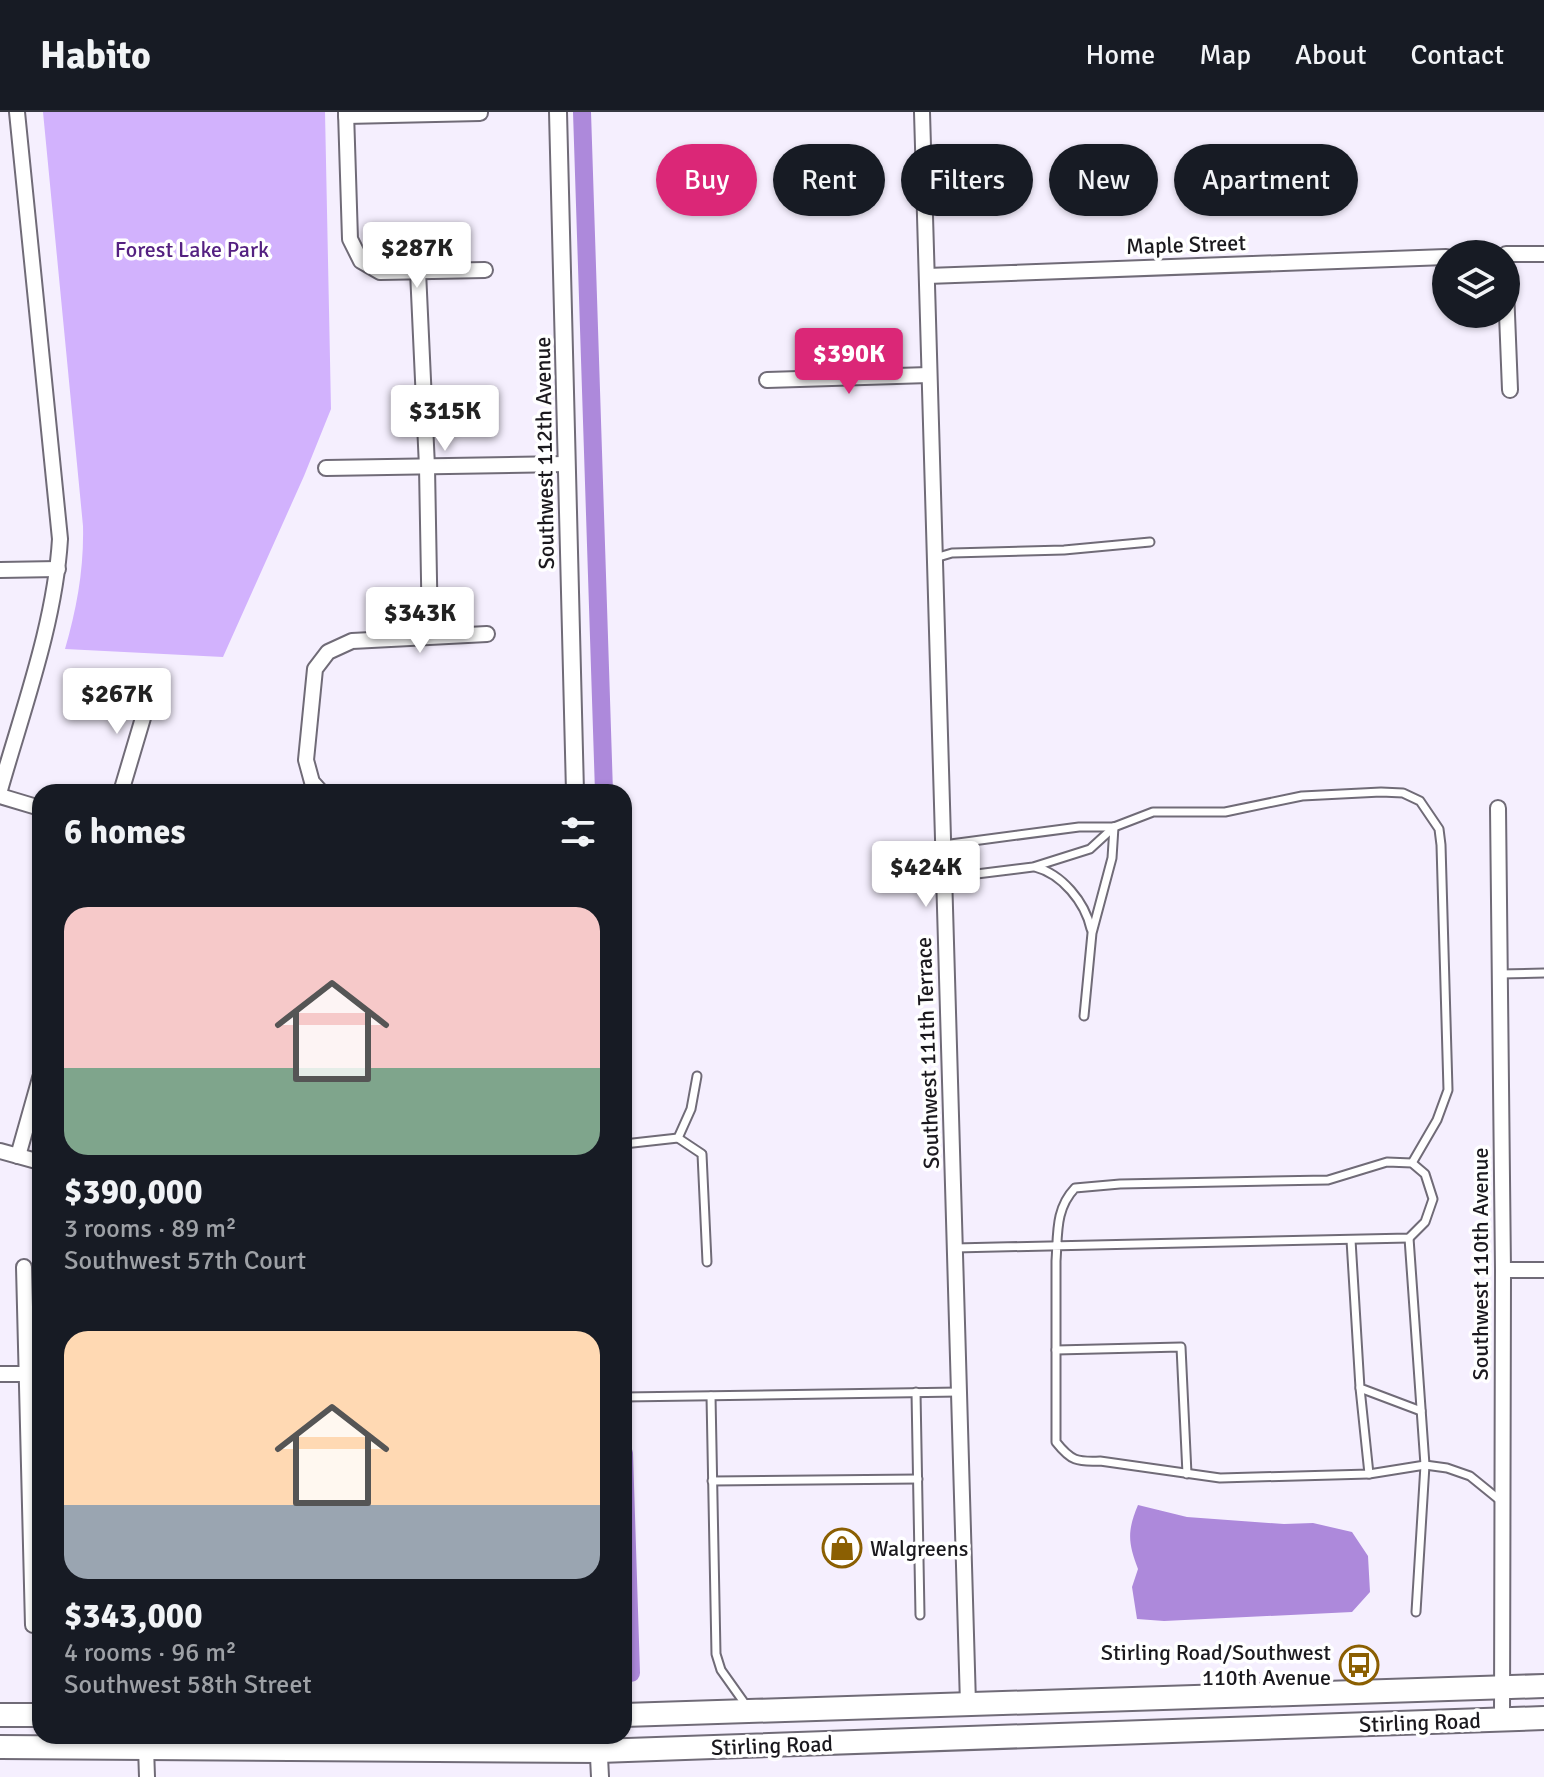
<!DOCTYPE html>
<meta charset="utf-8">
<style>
body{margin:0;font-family:Signika,sans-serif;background:#20242c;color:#f1f3f6;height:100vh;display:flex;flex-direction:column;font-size:30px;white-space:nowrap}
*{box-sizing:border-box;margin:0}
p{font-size:26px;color:#9ea1a6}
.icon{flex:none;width:44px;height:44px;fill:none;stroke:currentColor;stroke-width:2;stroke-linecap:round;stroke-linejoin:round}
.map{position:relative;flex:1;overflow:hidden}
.sheet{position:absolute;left:32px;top:672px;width:600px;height:960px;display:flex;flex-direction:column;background:#171b24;border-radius:24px;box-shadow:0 2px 6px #0004}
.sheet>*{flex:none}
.top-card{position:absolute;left:656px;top:32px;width:760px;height:72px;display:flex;gap:16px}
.fabs{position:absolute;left:1432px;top:128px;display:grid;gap:16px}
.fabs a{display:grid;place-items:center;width:88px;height:88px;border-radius:50%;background:#171b24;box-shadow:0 2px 6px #0004;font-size:40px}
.price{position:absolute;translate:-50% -68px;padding:0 18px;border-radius:8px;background:#fff;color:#222;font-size:26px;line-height:52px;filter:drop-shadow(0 2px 4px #0008)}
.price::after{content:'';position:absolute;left:50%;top:48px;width:24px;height:18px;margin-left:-12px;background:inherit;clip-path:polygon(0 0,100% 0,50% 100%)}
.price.current{background:#db2777;color:#fff}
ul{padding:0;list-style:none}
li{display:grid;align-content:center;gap:16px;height:424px;padding:0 32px}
li span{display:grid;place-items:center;height:248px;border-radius:24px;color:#555}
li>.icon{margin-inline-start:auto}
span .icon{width:144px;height:144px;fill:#fffc;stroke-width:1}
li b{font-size:34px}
h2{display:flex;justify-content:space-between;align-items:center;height:96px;padding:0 32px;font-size:34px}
.tag{padding:0 28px;border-radius:36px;background:#171b24;box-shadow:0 2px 6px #0004;font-size:28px;line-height:72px}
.tag.current{background:#db2777;color:#fff}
header{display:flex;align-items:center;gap:48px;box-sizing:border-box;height:112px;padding:0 40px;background:#171b24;border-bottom:2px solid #363941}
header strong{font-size:38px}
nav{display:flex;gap:44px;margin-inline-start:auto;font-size:28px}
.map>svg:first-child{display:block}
</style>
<header>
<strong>Habito</strong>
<nav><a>Home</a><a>Map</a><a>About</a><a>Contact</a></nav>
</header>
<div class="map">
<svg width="1544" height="1665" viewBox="0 0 1544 1665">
<rect width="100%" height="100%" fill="#f5effe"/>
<path fill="#d2b2fd" d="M 43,0 L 325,0 L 331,297 L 304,364 L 223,545 L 65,537 C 77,496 84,456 83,414 Z"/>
<path fill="#ad89db" d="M 1138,1393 L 1187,1405 L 1284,1412 L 1313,1411 L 1352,1420 L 1368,1444 L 1370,1480 L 1352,1500 L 1164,1509 L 1137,1507 L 1132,1475 L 1138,1457 C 1128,1431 1127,1419 1138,1393 Z"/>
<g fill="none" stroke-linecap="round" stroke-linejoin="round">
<g stroke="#ad89db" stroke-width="18">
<path d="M 582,0 L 604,680"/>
<path d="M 624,1341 L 631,1561"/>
</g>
<defs>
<g id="service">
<path d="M 935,446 L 952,441 L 1064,438 L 1150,430"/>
<path d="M 943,733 L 1079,715 L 1114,715 L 1153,700 L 1225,700 L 1302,684 L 1381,680 L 1403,681 L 1420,689 L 1439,717 L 1441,733 L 1448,978 L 1437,1008 L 1412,1051"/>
<path d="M 1035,755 C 1062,762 1085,790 1091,817"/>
<path d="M 944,766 L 1033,755 L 1090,737 L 1114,715"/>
<path d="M 1500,862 L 1544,861"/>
<path d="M 1084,904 L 1092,821 L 1112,746 L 1114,715"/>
<path d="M 678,1026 L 691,997 L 697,964"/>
<path d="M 624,1032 L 678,1026 L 702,1042 L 707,1150"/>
<path d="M 1409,1126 L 1425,1353 L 1416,1500"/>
<path d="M 1351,1128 L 1360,1276 L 1421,1299"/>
<path d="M 955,1136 L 1409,1126 L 1425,1110 L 1433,1087 L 1425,1062 L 1412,1051 L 1387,1050 L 1328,1068 L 1120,1072 L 1075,1076 C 1055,1097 1058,1122 1056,1149 L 1056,1330 C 1071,1349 1077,1350 1100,1349 L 1220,1366 L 1369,1362 L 1425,1353 L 1447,1356 L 1470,1364 L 1502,1390"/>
<path d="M 1056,1238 L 1181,1235 L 1187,1362"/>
<path d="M 1360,1276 L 1369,1362"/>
<path d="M 916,1280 L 920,1503"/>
<path d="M 711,1284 L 716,1542 L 721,1558 L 748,1596"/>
<path d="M 624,1285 L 959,1280"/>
<path d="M 712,1369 L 918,1367"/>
</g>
<g id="minor">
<path d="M 346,0 L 350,127 L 361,149 L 380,160 L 485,158"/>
<path d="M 922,0 L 968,1592"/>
<path d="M 346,4 L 480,1"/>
<path d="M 1506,142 L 1544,142"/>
<path d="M 418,159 L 427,355 L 430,523"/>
<path d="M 927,164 L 1446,145"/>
<path d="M 1506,177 L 1510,278"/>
<path d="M 767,268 L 929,263"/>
<path d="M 326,356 L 566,352"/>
<path d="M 0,458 L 58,457"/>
<path d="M 0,678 C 23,597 55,511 60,427 L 17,0"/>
<path d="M 121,680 L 151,579"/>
<path d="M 321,680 L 312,670 L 306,648 L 315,557 L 328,540 L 352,529 L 487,522"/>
<path d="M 0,684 L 40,696"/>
<path d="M 1498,696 L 1503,1158 L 1502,1607"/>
<path d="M 0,1039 L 40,1050"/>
<path d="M 18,1044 L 40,966"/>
<path d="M 24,1155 L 33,1513"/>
<path d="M 1503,1158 L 1544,1158"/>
<path d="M 0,1262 L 26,1262"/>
<path d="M 146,1635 L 147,1665"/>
</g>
<g id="tertiary">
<path d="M 558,0 L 575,680"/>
<path d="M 598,1624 L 600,1665"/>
</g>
<g id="primary">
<path d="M 0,1603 L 40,1603"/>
<path d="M 624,1603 L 1544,1574"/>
<path d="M 0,1635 L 599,1639 L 1544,1606"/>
</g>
</defs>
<use href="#service" stroke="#706b77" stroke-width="11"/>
<use href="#minor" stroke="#706b77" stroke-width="18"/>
<use href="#tertiary" stroke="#706b77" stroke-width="20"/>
<use href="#primary" stroke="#706b77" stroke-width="26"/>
<use href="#service" stroke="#fff" stroke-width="7"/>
<use href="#minor" stroke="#fff" stroke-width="14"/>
<use href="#tertiary" stroke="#fff" stroke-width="16"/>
<use href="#primary" stroke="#fff" stroke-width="22"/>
</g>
<defs>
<symbol id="shop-ring" viewBox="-11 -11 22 22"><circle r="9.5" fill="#fff" stroke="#8b5f02" stroke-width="1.5"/><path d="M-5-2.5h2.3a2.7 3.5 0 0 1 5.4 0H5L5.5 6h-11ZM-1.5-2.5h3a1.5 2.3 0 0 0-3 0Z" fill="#8b5f02"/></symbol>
<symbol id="bus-ring" viewBox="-11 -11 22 22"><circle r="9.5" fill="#fff" stroke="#8b5f02" stroke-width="1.5"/><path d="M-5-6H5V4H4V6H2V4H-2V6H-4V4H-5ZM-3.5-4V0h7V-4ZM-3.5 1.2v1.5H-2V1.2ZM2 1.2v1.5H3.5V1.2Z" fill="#8b5f02"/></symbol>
</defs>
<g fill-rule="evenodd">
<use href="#shop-ring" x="820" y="1414" width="44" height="44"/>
<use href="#bus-ring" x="1337" y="1531" width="44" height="44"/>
</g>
<g text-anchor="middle" stroke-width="7" stroke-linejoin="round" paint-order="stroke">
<g font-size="22" fill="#1b191e" stroke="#fff">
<text transform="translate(1186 132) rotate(-2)" y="8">Maple Street</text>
<text transform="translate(544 341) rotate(-91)" y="8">Southwest 112th Avenue</text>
<text transform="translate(927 941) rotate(-92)" y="8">Southwest 111th Terrace</text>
<text transform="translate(1480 1152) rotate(-90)" y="8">Southwest 110th Avenue</text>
<text transform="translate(1420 1610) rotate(-2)" y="8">Stirling Road</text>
<text transform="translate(772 1633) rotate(-2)" y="8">Stirling Road</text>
</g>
<g font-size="22" fill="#542181" stroke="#fff">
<text x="192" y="145">Forest Lake Park</text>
</g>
<g font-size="22" fill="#1b191e" stroke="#fff" text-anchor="start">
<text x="870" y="1444">Walgreens</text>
<text x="1331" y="1548" text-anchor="end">Stirling Road/Southwest<tspan x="1331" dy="25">110th Avenue</tspan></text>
</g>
</g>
</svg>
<div class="fabs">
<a><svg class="icon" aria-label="layers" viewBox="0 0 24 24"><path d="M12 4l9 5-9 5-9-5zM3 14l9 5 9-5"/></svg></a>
</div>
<b class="price" style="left:417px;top:178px">$287K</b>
<b class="price current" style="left:849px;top:284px">$390K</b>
<b class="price" style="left:445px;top:341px">$315K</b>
<b class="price" style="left:420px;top:543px">$343K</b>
<b class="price" style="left:117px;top:624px">$267K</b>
<b class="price" style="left:926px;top:797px">$424K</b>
<div class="top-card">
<a class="tag current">Buy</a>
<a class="tag">Rent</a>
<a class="tag">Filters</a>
<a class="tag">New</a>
<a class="tag">Apartment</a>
</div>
<section class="sheet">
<h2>6 homes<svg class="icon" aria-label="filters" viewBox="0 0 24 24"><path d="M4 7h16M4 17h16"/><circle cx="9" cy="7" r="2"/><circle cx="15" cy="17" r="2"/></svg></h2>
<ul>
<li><span style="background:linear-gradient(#f6c9c9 65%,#7fa58c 0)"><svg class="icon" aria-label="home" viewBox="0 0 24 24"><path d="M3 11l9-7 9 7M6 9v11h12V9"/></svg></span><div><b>$390,000</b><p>3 rooms · 89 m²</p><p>Southwest 57th Court</p></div></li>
<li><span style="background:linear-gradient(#ffd9b3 70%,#9aa5b1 0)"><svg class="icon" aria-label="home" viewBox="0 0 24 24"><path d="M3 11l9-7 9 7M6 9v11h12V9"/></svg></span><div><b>$343,000</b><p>4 rooms · 96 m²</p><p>Southwest 58th Street</p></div></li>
</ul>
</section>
</div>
